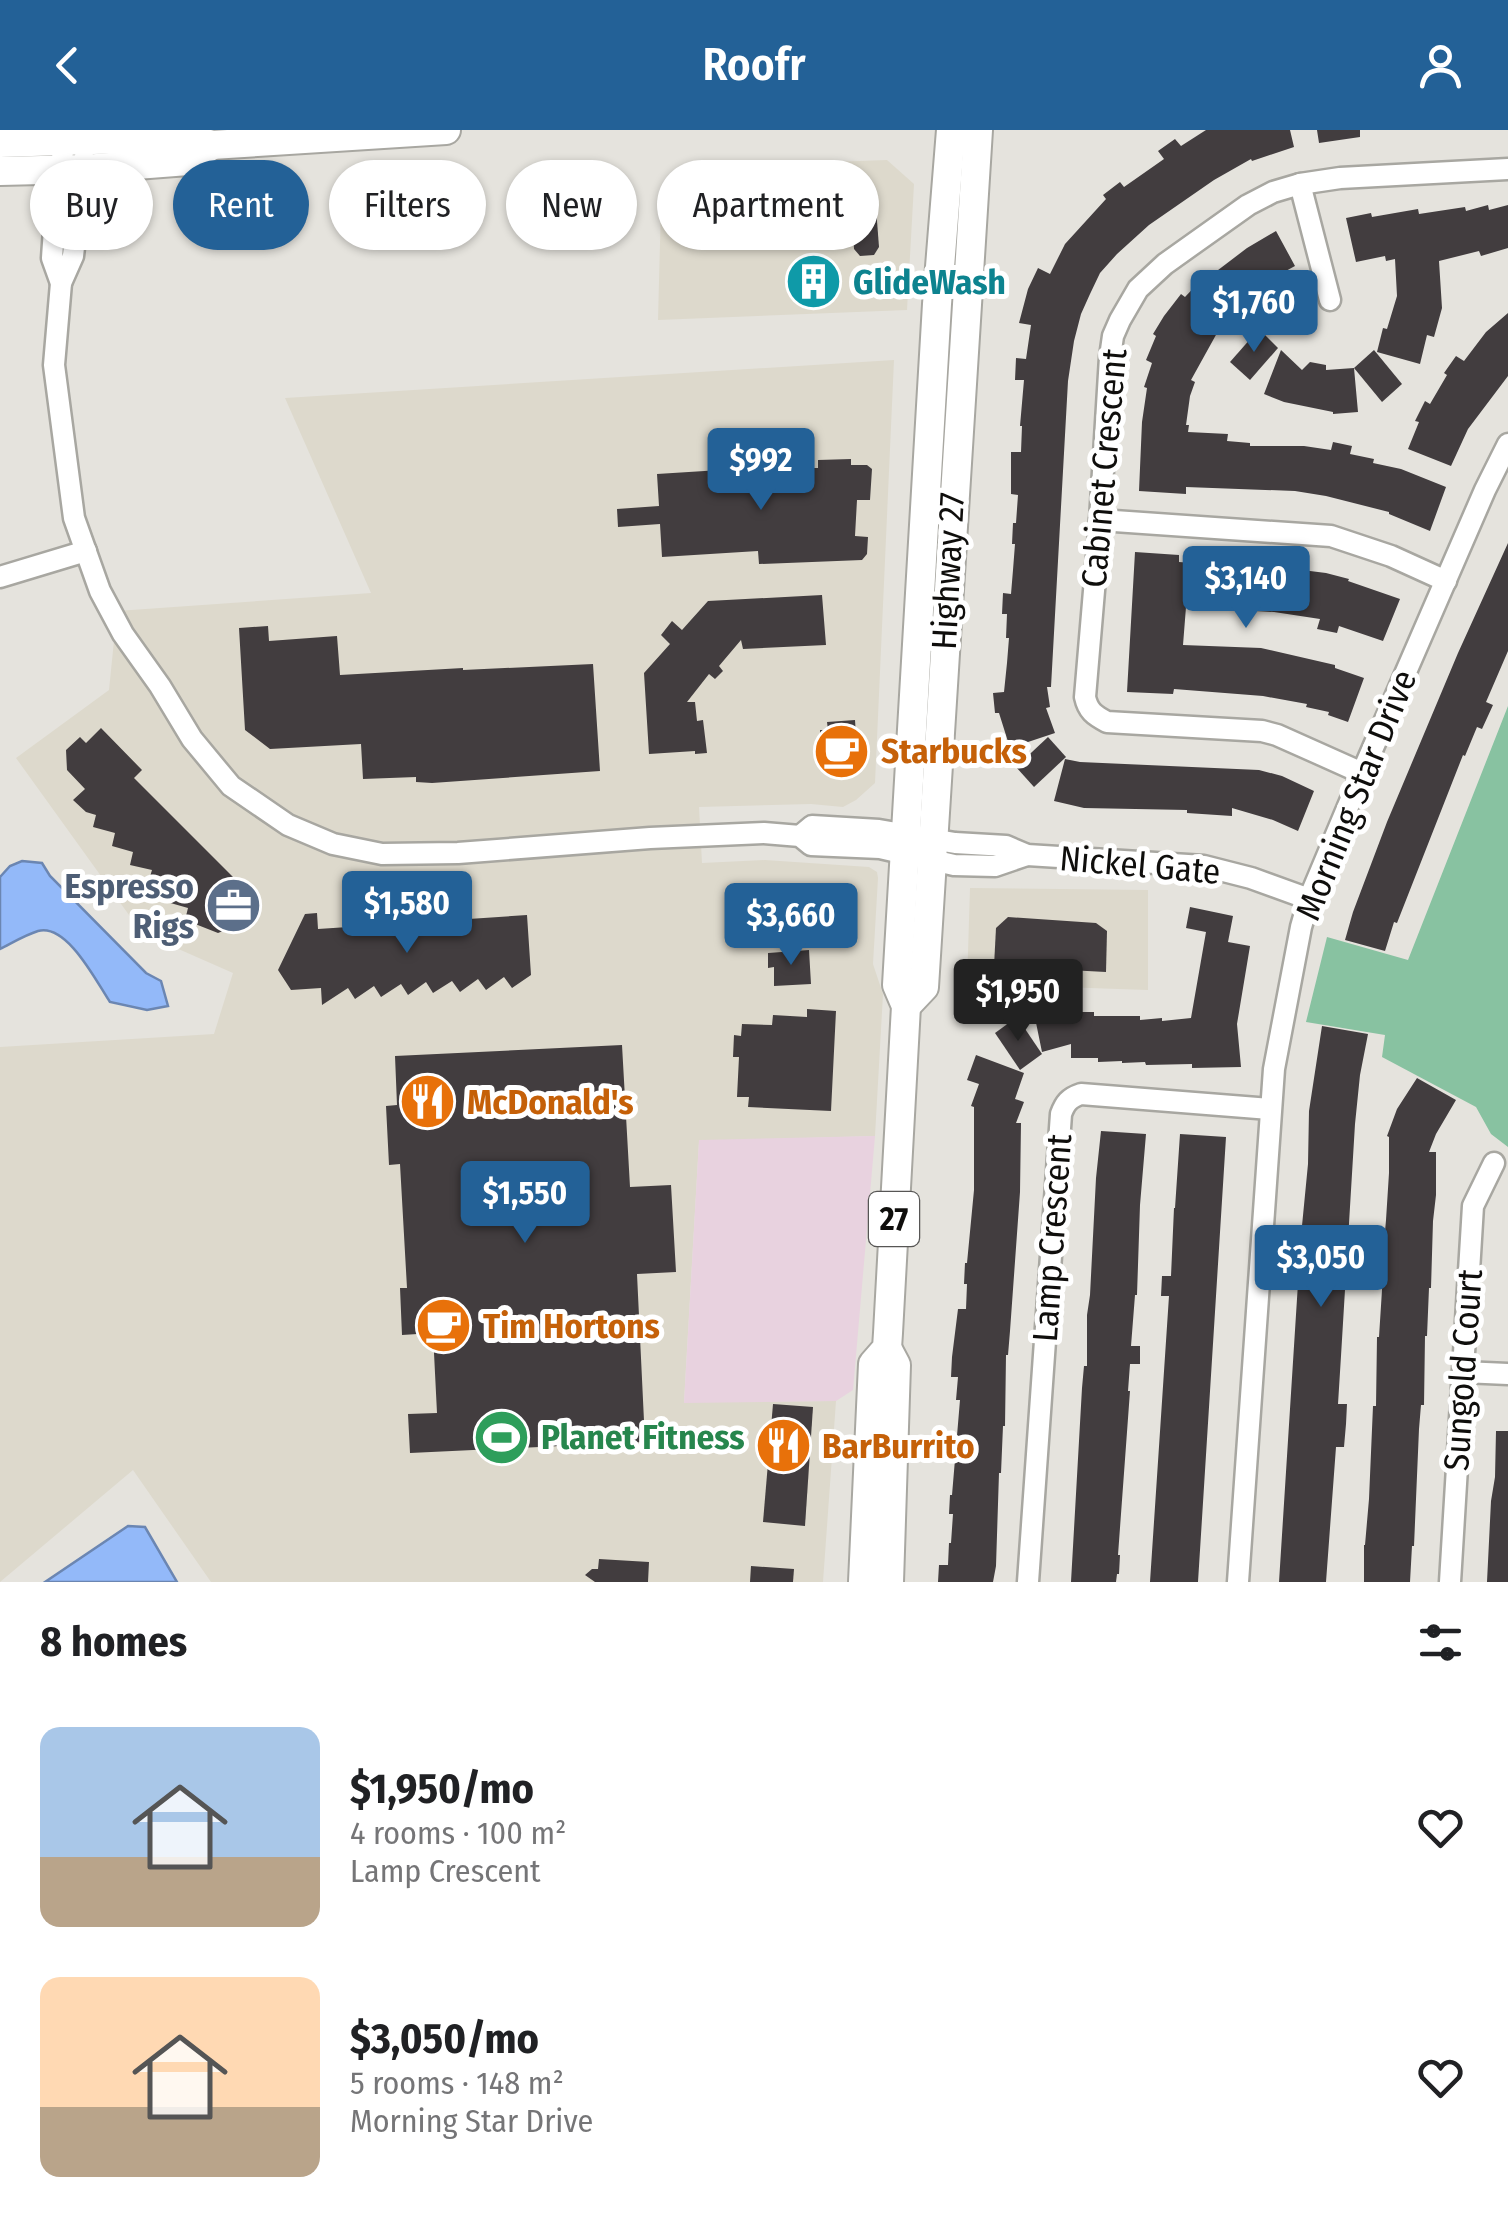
<!DOCTYPE html>
<meta charset="utf-8">
<style>
body{margin:0;font-family:"Fira Sans Condensed",sans-serif;background:#f2f2f2;color:#202124;height:100vh;display:flex;flex-direction:column;font-size:38px;white-space:nowrap}
*{box-sizing:border-box;margin:0}
p{font-size:32px;color:#757577}
.icon{flex:none;width:55px;height:55px;fill:none;stroke:currentColor;stroke-width:2;stroke-linecap:round;stroke-linejoin:round}
.map{position:relative;height:1452px;overflow:hidden}
.sheet{display:flex;flex-direction:column;background:#fff;flex:1}
.sheet>*{flex:none}
.banner{position:absolute;left:30px;top:30px;width:1000px;height:90px;display:flex;gap:20px}
.price{position:absolute;translate:-50% -85px;padding:0 22px;border-radius:10px;background:#236197;color:#fff;font-size:32px;line-height:65px;filter:drop-shadow(0 2px 5px #0008)}
.price::after{content:'';position:absolute;left:50%;top:60px;width:30px;height:22px;margin-left:-15px;background:inherit;clip-path:polygon(0 0,100% 0,50% 100%)}
.price.active{background:#222;color:#fff}
ul{padding:0;list-style:none}
li{display:flex;align-items:center;gap:30px;height:250px;padding:0 40px}
li span{display:grid;place-items:center;flex:none;width:280px;height:200px;border-radius:20px;color:#555}
li>.icon{margin-inline-start:auto}
span .icon{width:120px;height:120px;fill:#fffc;stroke-width:1}
li b{font-size:42px}
h2{display:flex;justify-content:space-between;align-items:center;height:120px;padding:0 40px;font-size:42px}
.tag{padding:0 35px;border-radius:45px;background:#fff;box-shadow:0 2px 8px #0004;font-size:35px;line-height:90px}
.tag.active{background:#236197;color:#fff}
header{display:flex;justify-content:space-between;align-items:center;height:130px;padding:0 40px;background:#236197;color:#fff;font-size:45px;font-weight:600}
.map>svg:first-child{display:block}
</style>
<header><svg class="icon" aria-label="back" viewBox="0 0 24 24"><path d="M15 5l-7 7 7 7"/></svg>Roofr<svg class="icon" aria-label="person" viewBox="0 0 24 24"><circle cx="12" cy="8" r="4"/><path d="M4 21q1-7 8-7t8 7"/></svg></header>
<div class="map">
<svg width="1508" height="1452" viewBox="0 0 1508 1452">
<rect width="100%" height="100%" fill="#e5e3dd"/>
<g fill="#ddd9cc">
<path d="M 887,30 L 914,54 L 907,180 L 658,190 L 661,75 L 715,71 L 716,36 Z"/>
<path d="M 894,230 L 875,653 L 856,670 L 843,677 L 811,674 L 699,677 L 702,733 L 765,730 L 869,737 L 877,742 L 878,748 L 873,834 L 883,864 L 875,1006 L 699,1011 L 684,1272 L 836,1271 L 823,1452 L 211,1452 L 133,1340 L 0,1452 L 0,917 L 214,904 L 233,843 L 142,803 L 16,628 L 109,560 L 117,481 L 371,463 L 285,268 Z"/>
<path d="M 970,758 L 1148,760 L 1148,860 L 967,854 Z"/>
</g>
<path fill="#e8d2df" d="M 875,1006 L 853,1260 L 836,1271 L 684,1273 L 699,1010 Z"/>
<path fill="#88c2a1" d="M 1508,576 L 1508,1017 L 1491,1004 L 1476,977 L 1382,927 L 1385,905 L 1306,892 L 1327,807 L 1408,830 Z"/>
<g fill="#93b9f9" stroke="#6b86b2" stroke-width="2.5">
<path d="M 22,731 L 42,733 L 50,746 L 146,843 L 161,851 L 168,876 L 147,880 L 110,872 C 96,851 67,793 38,801 C 25,805 12,813 0,819 L 0,747 L 10,736 Z"/>
<path d="M 128,1396 L 145,1397 L 177,1452 L 45,1452 Z"/>
</g>
<g fill="#423d3f">
<path d="M 1206,0 L 1290,0 L 1294,17 L 1252,31 L 1251,29 L 1214,50 L 1149,95 L 1117,124 L 1100,143 L 1090,164 L 1081,184 L 1074,211 L 1068,251 L 1051,557 L 1047,557 L 1050,577 L 1046,578 L 1055,603 L 1010,618 L 999,583 L 995,583 L 993,563 L 1004,562 L 1007,533 L 1009,508 L 1006,508 L 1007,484 L 1002,484 L 1003,463 L 1011,464 L 1013,440 L 1015,414 L 1012,414 L 1013,393 L 1016,393 L 1018,365 L 1011,364 L 1011,322 L 1021,322 L 1022,296 L 1020,296 L 1024,250 L 1015,250 L 1016,228 L 1026,229 L 1031,195 L 1019,193 L 1028,159 L 1038,138 L 1050,144 L 1065,114 L 1106,69 L 1103,65 L 1120,52 L 1124,57 L 1164,29 L 1158,21 L 1175,9 L 1181,16 Z"/>
<path d="M 1317,0 L 1360,0 L 1360,7 L 1319,13 Z"/>
<path d="M 810,48 L 813,102 L 775,104 L 772,50 Z"/>
<path d="M 871,56 L 875,65 L 879,117 L 874,125 L 860,126 L 854,119 L 851,66 L 856,58 Z"/>
<path d="M 1488,75 L 1489,80 L 1508,75 L 1508,118 L 1481,126 L 1479,121 L 1439,131 L 1442,178 L 1434,207 L 1427,205 L 1420,234 L 1377,222 L 1383,198 L 1387,199 L 1397,166 L 1395,129 L 1386,131 L 1385,126 L 1356,132 L 1346,88 L 1371,83 L 1372,87 L 1418,79 L 1419,84 L 1465,77 L 1466,81 Z"/>
<path d="M 1276,101 L 1295,136 L 1271,149 L 1280,160 L 1263,174 L 1254,163 L 1236,178 L 1239,181 L 1225,196 L 1222,194 L 1191,250 L 1195,252 L 1190,266 L 1186,295 L 1189,295 L 1188,302 L 1228,304 L 1227,311 L 1250,313 L 1250,316 L 1304,316 L 1331,320 L 1333,312 L 1352,316 L 1350,324 L 1374,329 L 1373,333 L 1401,339 L 1446,357 L 1430,401 L 1389,384 L 1389,382 L 1326,366 L 1295,361 L 1186,357 L 1186,364 L 1139,361 L 1142,292 L 1147,258 L 1144,257 L 1152,233 L 1146,230 L 1156,206 L 1153,204 L 1164,186 L 1181,164 L 1185,167 L 1203,148 L 1205,150 L 1247,118 Z"/>
<path d="M 831,136 L 832,157 L 796,159 L 795,137 Z"/>
<path d="M 1508,183 L 1508,246 L 1468,299 L 1451,336 L 1408,319 L 1419,292 L 1415,291 L 1425,271 L 1430,274 L 1447,245 L 1444,243 L 1456,226 L 1464,231 L 1486,202 Z"/>
<path d="M 1259,199 L 1278,218 L 1250,250 L 1230,232 Z"/>
<path d="M 1281,220 L 1302,240 L 1310,232 L 1326,235 L 1326,240 L 1354,238 L 1358,282 L 1333,284 L 1333,282 L 1284,272 L 1264,264 Z"/>
<path d="M 1374,220 L 1402,254 L 1382,272 L 1354,238 Z"/>
<path d="M 851,329 L 851,335 L 867,335 L 872,339 L 870,370 L 857,370 L 855,406 L 868,407 L 867,424 L 862,430 L 759,434 L 758,421 L 662,427 L 660,394 L 618,397 L 617,379 L 659,376 L 657,344 L 770,337 L 781,341 L 790,350 L 801,338 L 818,338 L 818,330 Z"/>
<path d="M 1508,413 L 1508,521 L 1486,572 L 1493,575 L 1482,599 L 1477,597 L 1465,626 L 1463,625 L 1397,793 L 1394,792 L 1385,821 L 1345,810 L 1353,782 L 1387,692 L 1458,523 Z"/>
<path d="M 1135,422 L 1179,425 L 1179,432 L 1247,437 L 1278,437 L 1326,443 L 1349,449 L 1348,451 L 1400,469 L 1383,511 L 1339,496 L 1337,503 L 1317,499 L 1320,489 L 1274,482 L 1186,477 L 1183,515 L 1261,518 L 1335,535 L 1335,538 L 1364,548 L 1348,592 L 1328,585 L 1329,582 L 1306,577 L 1307,574 L 1263,566 L 1174,559 L 1173,564 L 1127,562 Z"/>
<path d="M 822,465 L 826,515 L 743,519 L 741,510 L 719,536 L 723,541 L 715,549 L 709,544 L 687,572 L 695,572 L 697,591 L 703,590 L 707,623 L 695,624 L 695,621 L 649,624 L 644,543 L 670,514 L 661,505 L 672,491 L 682,500 L 708,471 Z"/>
<path d="M 268,496 L 269,511 L 337,506 L 340,545 L 463,538 L 463,540 L 593,534 L 600,641 L 432,653 L 416,652 L 416,647 L 363,649 L 361,614 L 270,619 L 245,600 L 239,498 Z"/>
<path d="M 855,590 L 858,636 L 847,636 L 847,634 L 822,635 L 820,600 L 828,600 L 827,592 Z"/>
<path d="M 101,598 L 142,640 L 134,648 L 244,758 L 249,754 L 256,761 L 240,794 L 218,803 L 185,790 L 188,778 L 167,772 L 170,759 L 148,753 L 152,740 L 130,735 L 133,722 L 112,716 L 115,703 L 93,697 L 96,685 L 86,682 L 73,670 L 85,659 L 67,640 L 66,620 L 80,607 L 86,613 Z"/>
<path d="M 1048,607 L 1066,627 L 1034,657 L 1016,637 Z"/>
<path d="M 1065,629 L 1080,632 L 1259,640 L 1282,646 L 1314,661 L 1298,701 L 1273,690 L 1232,678 L 1232,686 L 1187,683 L 1187,680 L 1084,678 L 1054,671 Z"/>
<path d="M 809,774 L 811,790 L 741,795 L 740,779 Z"/>
<path d="M 1190,777 L 1233,786 L 1228,812 L 1250,816 L 1237,894 L 1241,937 L 1192,938 L 1192,934 L 1146,935 L 1145,932 L 1122,933 L 1122,931 L 1098,932 L 1098,928 L 1071,928 L 1071,914 L 1042,922 L 1033,878 L 1059,871 L 1062,882 L 1094,882 L 1094,886 L 1140,886 L 1140,890 L 1162,888 L 1162,891 L 1191,888 L 1206,802 L 1186,798 Z"/>
<path d="M 317,783 L 318,799 L 527,785 L 531,845 L 512,858 L 504,847 L 486,860 L 478,849 L 460,862 L 452,851 L 433,863 L 426,852 L 408,865 L 401,854 L 381,867 L 374,856 L 355,869 L 348,858 L 322,875 L 321,858 L 291,860 L 278,840 L 305,784 Z"/>
<path d="M 1008,787 L 1096,793 L 1107,801 L 1106,842 L 994,836 L 996,798 Z"/>
<path d="M 809,820 L 811,854 L 774,856 L 774,837 L 768,838 L 768,823 Z"/>
<path d="M 807,879 L 836,881 L 831,981 L 748,977 L 749,967 L 737,967 L 739,927 L 733,927 L 734,905 L 741,906 L 742,894 L 772,895 L 773,885 L 807,887 Z"/>
<path d="M 1017,887 L 1042,924 L 1020,940 L 995,903 Z"/>
<path d="M 1322,896 L 1368,904 L 1360,945 L 1355,994 L 1341,1226 L 1338,1274 L 1347,1274 L 1346,1294 L 1344,1317 L 1336,1317 L 1326,1452 L 1279,1452 L 1301,1106 L 1308,1034 L 1309,981 Z"/>
<path d="M 622,915 L 630,1057 L 671,1055 L 676,1142 L 637,1144 L 645,1312 L 410,1323 L 408,1284 L 437,1283 L 433,1203 L 402,1205 L 400,1158 L 407,1158 L 400,1034 L 389,1035 L 386,976 L 397,975 L 395,926 Z"/>
<path d="M 976,925 L 1024,943 L 1015,969 L 1024,972 L 1016,993 L 1021,993 L 1020,1062 L 1010,1201 L 1008,1225 L 1006,1225 L 1005,1296 L 1003,1296 L 1001,1343 L 999,1343 L 996,1436 L 993,1452 L 938,1452 L 939,1435 L 948,1435 L 949,1413 L 951,1413 L 953,1384 L 949,1384 L 950,1365 L 952,1365 L 960,1270 L 956,1270 L 958,1247 L 951,1247 L 952,1227 L 958,1179 L 966,1179 L 967,1154 L 964,1154 L 965,1133 L 967,1133 L 974,1060 L 974,977 L 971,976 L 979,954 L 967,950 Z"/>
<path d="M 1417,948 L 1456,970 L 1436,1004 L 1429,1022 L 1436,1022 L 1436,1065 L 1433,1091 L 1431,1158 L 1429,1158 L 1427,1206 L 1425,1206 L 1424,1275 L 1421,1275 L 1419,1299 L 1414,1416 L 1412,1416 L 1410,1452 L 1364,1452 L 1364,1415 L 1365,1415 L 1369,1369 L 1373,1276 L 1376,1276 L 1377,1207 L 1379,1207 L 1382,1160 L 1383,1133 L 1377,1133 L 1378,1112 L 1384,1113 L 1386,1090 L 1389,1043 L 1389,1007 L 1387,1006 L 1397,979 Z"/>
<path d="M 1101,1001 L 1146,1004 L 1140,1075 L 1137,1165 L 1135,1165 L 1131,1216 L 1140,1216 L 1140,1234 L 1130,1234 L 1128,1261 L 1130,1261 L 1118,1425 L 1120,1425 L 1119,1444 L 1117,1444 L 1116,1452 L 1071,1452 L 1082,1258 L 1084,1236 L 1087,1236 L 1087,1185 L 1090,1165 L 1096,1048 Z"/>
<path d="M 1180,1004 L 1226,1007 L 1198,1452 L 1150,1452 L 1169,1166 L 1161,1166 L 1162,1146 L 1171,1146 L 1174,1078 L 1175,1078 Z"/>
<path d="M 773,1274 L 813,1277 L 805,1396 L 763,1392 Z"/>
<path d="M 1496,1301 L 1508,1301 L 1508,1452 L 1487,1452 L 1491,1371 L 1495,1347 Z"/>
<path d="M 599,1429 L 649,1432 L 648,1452 L 595,1452 L 585,1445 L 592,1439 L 598,1439 Z"/>
<path d="M 751,1436 L 794,1439 L 793,1452 L 750,1452 Z"/>
</g>
<g fill="none" stroke-linecap="round" stroke-linejoin="round">
<defs>
<g id="minor">
<path d="M 84,29 L 73,126 L 61,153 L 54,235 L 74,388 L 100,461 L 123,504 L 160,556 L 192,609 L 231,656 L 288,695 L 333,714 L 382,724 L 458,723 L 650,708 L 764,703 L 800,706 L 811,715 L 880,718 L 954,735 L 995,736 L 1027,725"/>
<path d="M 1300,54 L 1330,170"/>
<path d="M 61,153 L 52,128 L 56,70 L 66,0"/>
<path d="M 1100,390 L 1331,406 L 1391,426 L 1446,451"/>
<path d="M 0,447 L 86,421"/>
<path d="M 1362,643 L 1277,605 L 1262,601 L 1107,592 C 1094,585 1088,581 1085,567 L 1100,390 L 1110,227 L 1113,206 L 1120,190 L 1138,159 L 1165,134 L 1248,75 L 1273,62 L 1300,54 L 1340,48 L 1508,39"/>
<path d="M 800,706 L 812,696 L 879,700 L 955,713 L 1006,716 L 1027,725 L 1204,736 L 1251,748 L 1309,769"/>
<path d="M 1463,1242 L 1508,1244"/>
<path d="M 1028,1452 L 1061,984 C 1065,973 1069,968 1081,964 L 1270,979"/>
<path d="M 1238,1452 L 1274,939 L 1301,797 L 1309,769 L 1362,643 L 1485,360 L 1508,314"/>
<path d="M 1450,1452 L 1473,1076 L 1494,1033"/>
</g>
<g id="major">
<path d="M 0,13 L 187,7 L 212,15 L 446,0"/>
<path d="M 0,41 L 84,39 L 188,31 L 212,15"/>
<path d="M 906,876 L 924,857 L 978,0"/>
<path d="M 887,1218 L 896,1235 L 889,1452"/>
<path d="M 863,1452 L 873,1234 L 887,1218 L 888,1203 L 906,876 L 897,855 L 937,174 L 951,0"/>
</g>
</defs>
<use href="#minor" stroke="#a8a7a1" stroke-width="25"/>
<use href="#major" stroke="#a8a7a1" stroke-width="32"/>
<use href="#minor" stroke="#fff" stroke-width="20"/>
<use href="#major" stroke="#fff" stroke-width="28"/>
</g>
<defs>
<symbol id="building-disc" viewBox="-11 -11 22 22"><circle r="9.5" fill="#0f9aa8" stroke="#fff"/><path d="M-4-6H4V6H1V3H-1V6H-4ZM-2.5-4.3h1.7v1.8h-1.7ZM.8-4.3h1.7v1.8H.8ZM-2.5-1h1.7V.8h-1.7ZM.8-1h1.7V.8H.8Z" fill="#fff"/></symbol>
<symbol id="cafe-disc" viewBox="-11 -11 22 22"><circle r="9.5" fill="#e8710a" stroke="#fff"/><path d="M-5.5-4.5H6V0H3Q3 3.5 0 3.5H-2.5Q-5.5 3.5-5.5 0ZM3-3.2v2h1.7v-2ZM-6 4.5H4V6H-6Z" fill="#fff"/></symbol>
<symbol id="office-disc" viewBox="-11 -11 22 22"><circle r="9.5" fill="#5c6f8a" stroke="#fff"/><path d="M-6-3h4V-5.5h4V-3h4V5H-6ZM-1-4.5V-3h2v-1.5ZM-6 0V1H6V0Z" fill="#fff"/></symbol>
<symbol id="restaurant-disc" viewBox="-11 -11 22 22"><circle r="9.5" fill="#e8710a" stroke="#fff"/><path d="M-5-6h1v4h1v-4h1v4h1v-4h1v5L-1.5 .5V6h-2V.5L-5-1ZM5-6V6H3V1.5H1.5Q1.5-4 5-6Z" fill="#fff"/></symbol>
<symbol id="stadium-disc" viewBox="-11 -11 22 22"><circle r="9.5" fill="#2e9e5b" stroke="#fff"/><path d="M0-5a6.5 5 0 1 0 0 10a6.5 5 0 1 0 0-10ZM-3.5-1.8h7v3.6h-7Z" fill="#fff"/></symbol>
</defs>
<g fill-rule="evenodd">
<use href="#building-disc" x="782" y="120" width="63" height="63"/>
<use href="#cafe-disc" x="810" y="590" width="63" height="63"/>
<use href="#office-disc" x="202" y="744" width="63" height="63"/>
<use href="#restaurant-disc" x="396" y="940" width="63" height="63"/>
<use href="#cafe-disc" x="412" y="1164" width="63" height="63"/>
<use href="#stadium-disc" x="470" y="1276" width="63" height="63"/>
<use href="#restaurant-disc" x="752" y="1284" width="63" height="63"/>
</g>
<g text-anchor="middle" stroke-width="10" stroke-linejoin="round" paint-order="stroke">
<rect fill="#fff" stroke="#575655" stroke-width="2.5" x="869" y="1062" width="50" height="54" rx="8"/>
<g font-size="32" font-weight="bold" fill="#0f0e0c">
<text x="894" y="1100">27</text>
</g>
<g font-size="35" font-weight="bold" fill="#0d838f" stroke="#fff" text-anchor="start">
<text x="853" y="164">GlideWash</text>
</g>
<g font-size="35" fill="#0f0e0c" stroke="#fff">
<text transform="translate(1104 338) rotate(-85)" y="12">Cabinet Crescent</text>
<text transform="translate(948 441) rotate(-87)" y="12">Highway 27</text>
<text transform="translate(1356 665) rotate(-68)" y="12">Morning Star Drive</text>
<text transform="translate(1140 735) rotate(5)" y="12">Nickel Gate</text>
<text transform="translate(1052 1108) rotate(-86)" y="12">Lamp Crescent</text>
<text transform="translate(1463 1240) rotate(-86)" y="12">Sungold Court</text>
</g>
<g font-size="35" font-weight="bold" fill="#c56008" stroke="#fff" text-anchor="start">
<text x="881" y="633">Starbucks</text>
<text x="467" y="984">McDonald's</text>
<text x="483" y="1208">Tim Hortons</text>
<text x="822" y="1328">BarBurrito</text>
</g>
<g font-size="35" font-weight="bold" fill="#4e5e75" stroke="#fff" text-anchor="end">
<text x="194" y="768">Espresso<tspan x="194" dy="40">Rigs</tspan></text>
</g>
<g font-size="35" font-weight="bold" fill="#27864d" stroke="#fff" text-anchor="start">
<text x="541" y="1319">Planet Fitness</text>
</g>
</g>
</svg>
<b class="price" style="left:1254px;top:225px">$1,760</b>
<b class="price" style="left:761px;top:383px">$992</b>
<b class="price" style="left:1246px;top:501px">$3,140</b>
<b class="price" style="left:407px;top:826px">$1,580</b>
<b class="price" style="left:791px;top:838px">$3,660</b>
<b class="price active" style="left:1018px;top:914px">$1,950</b>
<b class="price" style="left:525px;top:1116px">$1,550</b>
<b class="price" style="left:1321px;top:1180px">$3,050</b>
<div class="banner">
<a class="tag">Buy</a>
<a class="tag active">Rent</a>
<a class="tag">Filters</a>
<a class="tag">New</a>
<a class="tag">Apartment</a>
</div>
</div>
<section class="sheet">
<h2>8 homes<svg class="icon" aria-label="filters" viewBox="0 0 24 24"><path d="M4 7h16M4 17h16"/><circle cx="9" cy="7" r="2"/><circle cx="15" cy="17" r="2"/></svg></h2>
<ul>
<li><span style="background:linear-gradient(#a9c7e8 65%,#b9a48a 0)"><svg class="icon" aria-label="home" viewBox="0 0 24 24"><path d="M3 11l9-7 9 7M6 9v11h12V9"/></svg></span><div><b>$1,950/mo</b><p>4 rooms · 100 m²</p><p>Lamp Crescent</p></div><svg class="icon" aria-label="heart" viewBox="0 0 24 24"><path d="M12 20l-8-8c-3-5 5-10 8-4 3-6 11-1 8 4z"/></svg></li>
<li><span style="background:linear-gradient(#ffd9b3 65%,#b9a48a 0)"><svg class="icon" aria-label="home" viewBox="0 0 24 24"><path d="M3 11l9-7 9 7M6 9v11h12V9"/></svg></span><div><b>$3,050/mo</b><p>5 rooms · 148 m²</p><p>Morning Star Drive</p></div><svg class="icon" aria-label="heart" viewBox="0 0 24 24"><path d="M12 20l-8-8c-3-5 5-10 8-4 3-6 11-1 8 4z"/></svg></li>
</ul>
</section>
